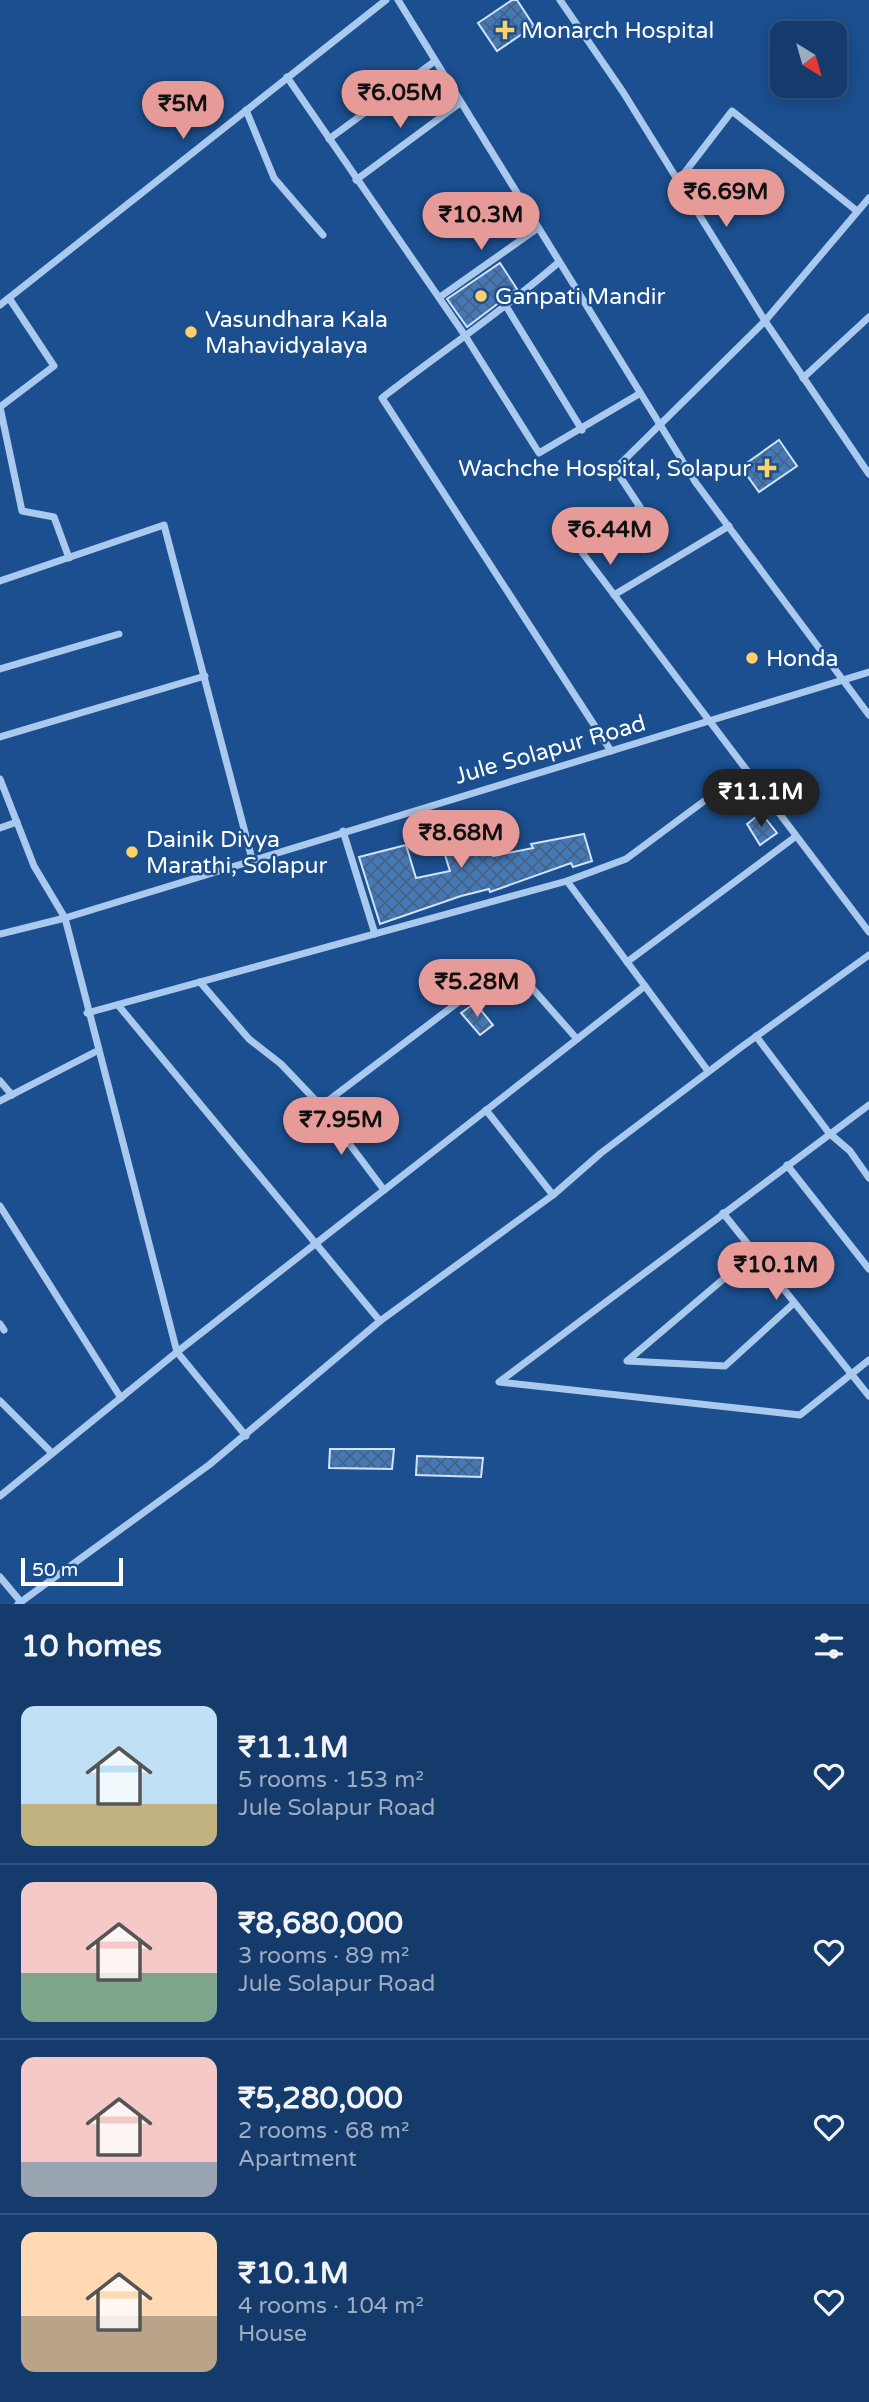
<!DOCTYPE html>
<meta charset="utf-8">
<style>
body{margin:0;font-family:"Varela Round",sans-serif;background:#1d4271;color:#f1f3f6;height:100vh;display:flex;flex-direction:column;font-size:26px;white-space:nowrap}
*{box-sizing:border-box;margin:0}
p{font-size:23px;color:#9dadc1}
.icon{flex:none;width:38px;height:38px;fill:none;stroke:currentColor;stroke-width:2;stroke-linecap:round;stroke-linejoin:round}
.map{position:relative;height:1604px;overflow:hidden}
.drawer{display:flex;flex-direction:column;background:#143b6b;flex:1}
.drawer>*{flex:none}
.needle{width:46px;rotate:143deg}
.tools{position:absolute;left:770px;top:21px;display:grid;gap:14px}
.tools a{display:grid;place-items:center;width:77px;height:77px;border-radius:14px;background:#143b6b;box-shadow:0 4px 18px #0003,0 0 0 2px #33557e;font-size:35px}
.scale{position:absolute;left:21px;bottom:18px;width:102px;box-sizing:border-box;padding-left:7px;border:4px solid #fff;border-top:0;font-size:19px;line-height:24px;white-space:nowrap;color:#fff;-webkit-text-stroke:5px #1b4f8f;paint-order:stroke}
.price{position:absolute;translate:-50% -60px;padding:0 16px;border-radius:24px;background:#e69b98;color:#111;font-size:23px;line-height:46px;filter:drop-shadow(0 2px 4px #0008)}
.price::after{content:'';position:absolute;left:50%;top:42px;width:21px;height:16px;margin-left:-10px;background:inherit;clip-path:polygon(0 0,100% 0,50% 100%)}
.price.active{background:#222;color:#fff}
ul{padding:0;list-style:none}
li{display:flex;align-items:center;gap:21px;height:175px;padding:0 21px}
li+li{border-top:2px solid #33557e}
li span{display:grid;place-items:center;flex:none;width:196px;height:140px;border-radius:14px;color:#555}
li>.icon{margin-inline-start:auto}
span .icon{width:84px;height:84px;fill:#fffc;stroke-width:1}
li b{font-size:30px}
h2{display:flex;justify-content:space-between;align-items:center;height:84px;padding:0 21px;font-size:30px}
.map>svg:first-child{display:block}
</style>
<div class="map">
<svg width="869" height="1604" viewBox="0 0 869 1604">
<defs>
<pattern id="building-cross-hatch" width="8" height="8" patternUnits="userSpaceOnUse" patternTransform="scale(1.75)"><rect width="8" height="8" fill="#4478b7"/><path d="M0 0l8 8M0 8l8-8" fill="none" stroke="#486282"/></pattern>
</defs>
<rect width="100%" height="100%" fill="#1b4f8f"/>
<g fill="url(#building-cross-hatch)" stroke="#cfe3fa" stroke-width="2">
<path d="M 512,0 L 517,0 L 534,26 L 497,51 L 478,23 Z"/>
<path d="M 500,263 L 517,289 L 467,327 L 447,299 Z"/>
<path d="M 779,440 L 797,466 L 759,492 L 741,467 Z"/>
<path d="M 761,813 L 777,833 L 760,845 L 747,824 Z"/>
<path d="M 483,822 L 493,856 L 533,848 L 531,844 L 584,834 L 592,861 L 573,867 L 571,863 L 490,892 L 489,889 L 461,896 L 380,924 L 359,857 L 406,845 L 416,878 L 450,871 L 438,833 Z"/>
<path d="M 475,1003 L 493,1025 L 480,1035 L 461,1013 Z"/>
<path d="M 330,1449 L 394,1449 L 392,1469 L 329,1468 Z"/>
<path d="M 417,1456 L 483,1458 L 481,1477 L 416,1475 Z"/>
</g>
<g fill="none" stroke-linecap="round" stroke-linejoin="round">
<g stroke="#a9c9ee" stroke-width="7">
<path d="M 398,0 L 696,483 L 869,715"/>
<path d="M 560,0 L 623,92 L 765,321 L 869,474"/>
<path d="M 287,77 L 464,334 L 539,453 L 639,394"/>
<path d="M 246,110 L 274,178 L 323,235"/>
<path d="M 329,139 L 435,61"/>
<path d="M 356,180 L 460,103"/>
<path d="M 679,180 L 732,111 L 857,211"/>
<path d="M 869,198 L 765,321 L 615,469 L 640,507 L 578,547 L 869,932"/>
<path d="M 559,262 C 503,311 441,352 382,398 L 611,751"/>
<path d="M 440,297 L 538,228"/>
<path d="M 9,298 L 54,366 L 0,407 L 22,511 L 54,517 L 69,558"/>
<path d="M 0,305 L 386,0"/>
<path d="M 506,306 L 582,430"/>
<path d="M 803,378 L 869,317"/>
<path d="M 0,581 L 164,525 L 252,859"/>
<path d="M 614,595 L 729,526"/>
<path d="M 0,669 L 119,634"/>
<path d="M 0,737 L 205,676"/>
<path d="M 0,779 L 34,866 L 65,918 L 177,1352 L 246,1436"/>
<path d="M 0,828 L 17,822"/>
<path d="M 343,831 L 375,934"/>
<path d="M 567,881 L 626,859 L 746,770"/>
<path d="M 0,934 L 65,918 L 869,672"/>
<path d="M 627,962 L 795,837"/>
<path d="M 200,982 L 249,1039 L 281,1064 L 321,1106 L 384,1190"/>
<path d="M 118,1005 L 380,1321"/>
<path d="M 87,1013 L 567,881 L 708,1071"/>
<path d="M 756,1036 L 829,1133 L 850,1151 L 869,1178"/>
<path d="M 0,1081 L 12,1095"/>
<path d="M 0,1101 L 97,1051"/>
<path d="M 869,1105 L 499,1382 L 800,1415 L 869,1360"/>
<path d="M 321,1106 L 510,963 L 577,1039"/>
<path d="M 486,1110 L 553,1195"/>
<path d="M 787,1165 L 869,1269"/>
<path d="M 0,1206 L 121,1398"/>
<path d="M 723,1213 L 869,1396"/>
<path d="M 754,1253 L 627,1361 L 725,1366 L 794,1303"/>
<path d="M 0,1324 L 4,1330"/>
<path d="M 0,1401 L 52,1453"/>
<path d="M 0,1496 L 177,1352 L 645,986"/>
<path d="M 0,1577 L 21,1602"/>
<path d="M 18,1604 L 209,1465 L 380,1321 L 553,1195 L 601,1153 L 740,1048 L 869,955"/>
</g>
</g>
<g fill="#ffd166" stroke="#1b4f8f" stroke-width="2.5">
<path d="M501.5 19.5h7v7h7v7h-7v7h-7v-7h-7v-7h7z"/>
<circle cx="481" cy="296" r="7"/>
<circle cx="191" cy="332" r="7"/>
<path d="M763.5 457.5h7v7h7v7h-7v7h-7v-7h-7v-7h7z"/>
<circle cx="752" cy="658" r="7"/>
<circle cx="132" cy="852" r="7"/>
</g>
<g text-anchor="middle" stroke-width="5" stroke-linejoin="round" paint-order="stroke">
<g font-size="23" fill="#fff" stroke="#1b4f8f" text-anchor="start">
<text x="521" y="38">Monarch Hospital</text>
<text x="495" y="304">Ganpati Mandir</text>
<text x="205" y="327">Vasundhara Kala<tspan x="205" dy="26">Mahavidyalaya</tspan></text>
<text x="751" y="476" text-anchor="end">Wachche Hospital, Solapur</text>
<text x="766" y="666">Honda</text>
<text x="146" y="847">Dainik Divya<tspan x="146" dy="26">Marathi, Solapur</tspan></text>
</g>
<g font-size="23" fill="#fff" stroke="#1b4f8f">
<text transform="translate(550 749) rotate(-16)" y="8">Jule Solapur Road</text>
</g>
</g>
</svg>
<div class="tools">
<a><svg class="needle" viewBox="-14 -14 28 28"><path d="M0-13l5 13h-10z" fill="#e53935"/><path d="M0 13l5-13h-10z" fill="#9dadc1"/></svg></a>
</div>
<div class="scale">50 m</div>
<b class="price" style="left:400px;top:130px">₹6.05M</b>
<b class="price" style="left:183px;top:141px">₹5M</b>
<b class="price" style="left:726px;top:229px">₹6.69M</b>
<b class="price" style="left:481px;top:252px">₹10.3M</b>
<b class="price" style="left:610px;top:567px">₹6.44M</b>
<b class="price active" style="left:761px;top:829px">₹11.1M</b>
<b class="price" style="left:461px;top:870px">₹8.68M</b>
<b class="price" style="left:477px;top:1019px">₹5.28M</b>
<b class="price" style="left:341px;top:1157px">₹7.95M</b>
<b class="price" style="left:776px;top:1302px">₹10.1M</b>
</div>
<section class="drawer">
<h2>10 homes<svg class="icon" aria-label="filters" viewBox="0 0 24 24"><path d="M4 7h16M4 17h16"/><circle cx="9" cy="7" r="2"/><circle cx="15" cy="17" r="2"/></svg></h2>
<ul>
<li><span style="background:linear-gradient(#bfe0f5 70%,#c2b280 0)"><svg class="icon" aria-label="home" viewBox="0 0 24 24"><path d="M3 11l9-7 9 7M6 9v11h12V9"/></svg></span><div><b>₹11.1M</b><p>5 rooms · 153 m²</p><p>Jule Solapur Road</p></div><svg class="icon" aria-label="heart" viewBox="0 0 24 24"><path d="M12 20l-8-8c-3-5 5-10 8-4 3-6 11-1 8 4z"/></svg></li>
<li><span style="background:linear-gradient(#f6c9c9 65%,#7fa58c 0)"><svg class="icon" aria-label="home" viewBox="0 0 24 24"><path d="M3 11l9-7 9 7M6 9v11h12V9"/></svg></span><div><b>₹8,680,000</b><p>3 rooms · 89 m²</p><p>Jule Solapur Road</p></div><svg class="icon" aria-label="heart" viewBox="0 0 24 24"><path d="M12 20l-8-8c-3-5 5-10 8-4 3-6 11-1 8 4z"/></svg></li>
<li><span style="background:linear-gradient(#f6c9c9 75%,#9aa5b1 0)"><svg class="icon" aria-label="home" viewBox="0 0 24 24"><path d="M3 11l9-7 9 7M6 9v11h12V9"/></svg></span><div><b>₹5,280,000</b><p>2 rooms · 68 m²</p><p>Apartment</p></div><svg class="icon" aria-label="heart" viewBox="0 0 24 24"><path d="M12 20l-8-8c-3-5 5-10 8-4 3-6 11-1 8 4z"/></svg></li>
<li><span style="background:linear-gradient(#ffd9b3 60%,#b9a48a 0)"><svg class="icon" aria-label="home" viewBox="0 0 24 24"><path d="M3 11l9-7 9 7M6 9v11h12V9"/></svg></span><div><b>₹10.1M</b><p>4 rooms · 104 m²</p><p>House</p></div><svg class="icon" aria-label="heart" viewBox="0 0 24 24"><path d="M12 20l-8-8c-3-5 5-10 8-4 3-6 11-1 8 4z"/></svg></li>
</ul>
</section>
